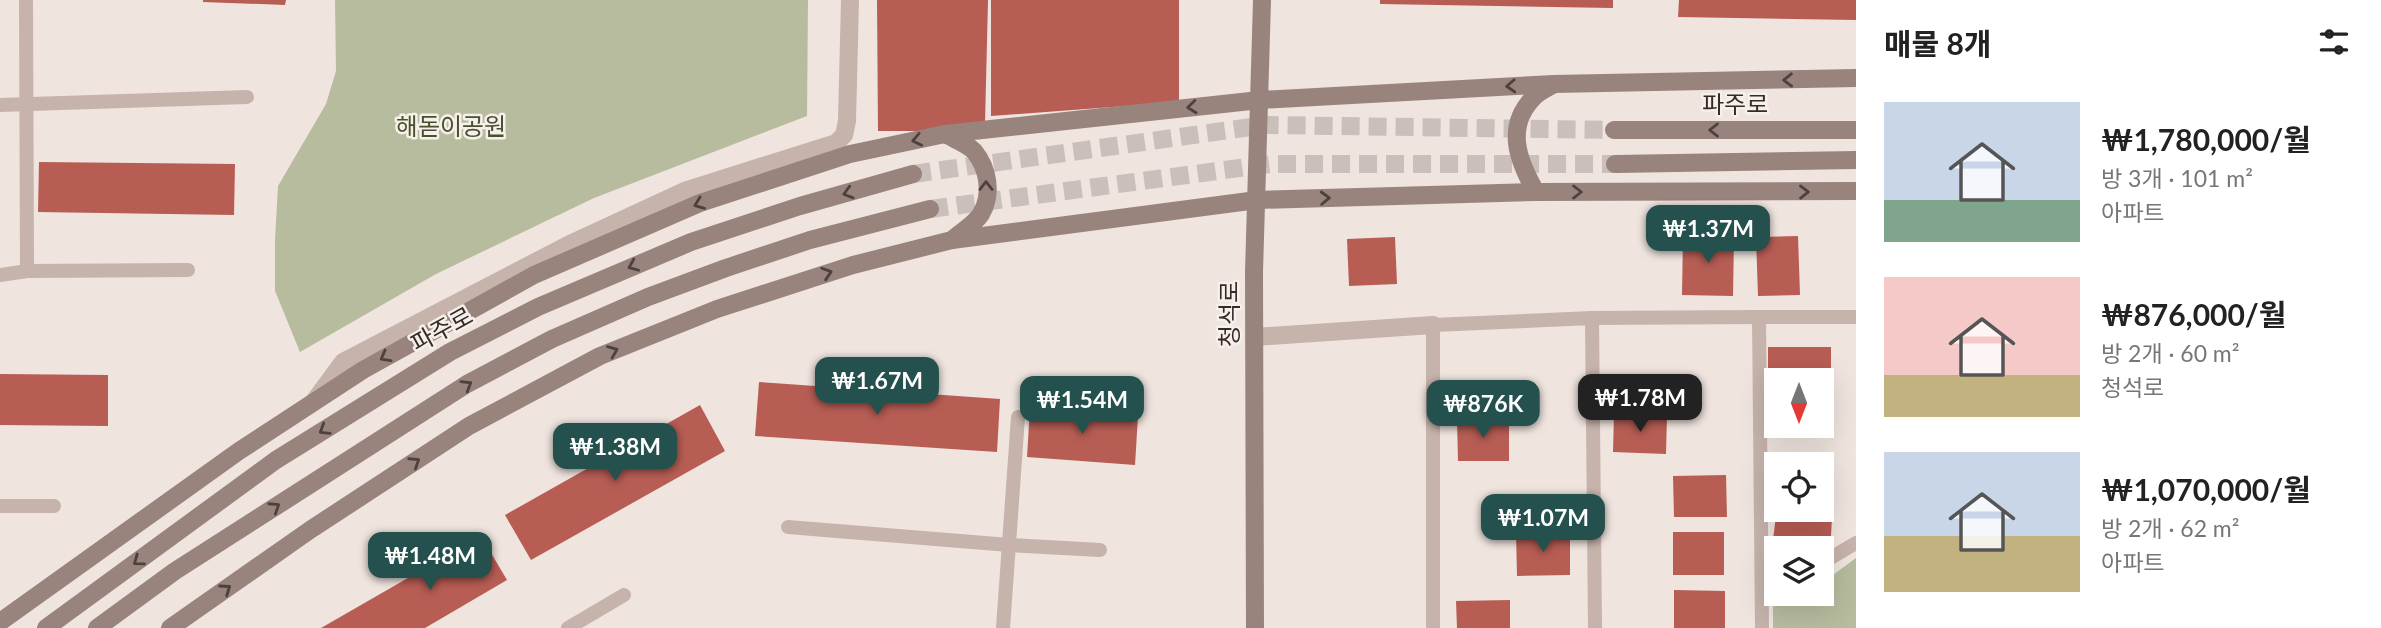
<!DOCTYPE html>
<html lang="ko">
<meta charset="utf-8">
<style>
body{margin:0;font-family:Lato,"Noto Sans KR",sans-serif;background:#f2f2f2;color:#222;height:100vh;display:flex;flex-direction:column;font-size:26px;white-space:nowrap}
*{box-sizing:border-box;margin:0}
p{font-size:23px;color:#767676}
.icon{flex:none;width:38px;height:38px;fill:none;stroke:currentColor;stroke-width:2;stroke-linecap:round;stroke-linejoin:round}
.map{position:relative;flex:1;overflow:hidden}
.details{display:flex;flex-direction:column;background:#fff;width:525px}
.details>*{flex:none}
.needle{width:46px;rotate:180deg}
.fabs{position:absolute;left:1764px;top:368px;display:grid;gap:14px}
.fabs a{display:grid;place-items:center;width:70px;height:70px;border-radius:0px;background:#fff;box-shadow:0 7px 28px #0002;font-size:35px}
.price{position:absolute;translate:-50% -60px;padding:0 16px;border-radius:14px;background:#24514d;color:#fff;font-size:23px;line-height:46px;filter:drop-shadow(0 2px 4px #0008)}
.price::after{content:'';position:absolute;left:50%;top:42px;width:21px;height:16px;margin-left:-10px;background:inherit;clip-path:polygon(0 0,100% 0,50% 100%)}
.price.current{background:#222;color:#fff}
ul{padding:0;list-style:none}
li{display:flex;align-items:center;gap:21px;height:175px;padding:0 28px}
li span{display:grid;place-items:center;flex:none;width:196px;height:140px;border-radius:0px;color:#555}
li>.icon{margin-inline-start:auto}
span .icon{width:84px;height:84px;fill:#fffc;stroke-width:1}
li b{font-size:30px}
h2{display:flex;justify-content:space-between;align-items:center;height:84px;padding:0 28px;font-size:30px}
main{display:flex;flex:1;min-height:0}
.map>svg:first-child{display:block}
</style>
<main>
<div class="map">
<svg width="1856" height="628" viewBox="0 0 1856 628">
<rect width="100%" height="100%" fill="#efe4de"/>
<g fill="#b7bc9f">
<path d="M 335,0 L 808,0 L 807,116 L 594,198 L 436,274 L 300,352 L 275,291 L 275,240 L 278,186 L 326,104 L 336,71 Z"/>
<path d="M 1856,558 L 1856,628 L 1773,628 L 1773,587 L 1776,586 L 1776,593 L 1822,593 L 1822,583 Z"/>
</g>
<g fill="#b75d54">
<path d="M 203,0 L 286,0 L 285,5 L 203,2 Z"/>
<path d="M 877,0 L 988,0 L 985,123 L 934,131 L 878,131 Z"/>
<path d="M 991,0 L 1179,0 L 1179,102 L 991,116 Z"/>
<path d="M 1380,0 L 1613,0 L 1613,8 L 1380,4 Z"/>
<path d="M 1679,0 L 1856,0 L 1856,20 L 1678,17 Z"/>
<path d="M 39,162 L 235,164 L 234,215 L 38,212 Z"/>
<path d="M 1683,235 L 1734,236 L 1733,296 L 1682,295 Z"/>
<path d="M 1798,236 L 1800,295 L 1758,296 L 1756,237 Z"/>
<path d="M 1395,237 L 1397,284 L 1349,286 L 1347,239 Z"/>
<path d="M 1768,347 L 1831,347 L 1831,391 L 1822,391 L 1822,380 L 1776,380 L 1776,391 L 1768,391 Z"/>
<path d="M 0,374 L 108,375 L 108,426 L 0,425 Z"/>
<path d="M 759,382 L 1000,399 L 997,452 L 755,436 Z"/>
<path d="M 700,405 L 725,451 L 531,560 L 505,515 Z"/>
<path d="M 1030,408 L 1138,416 L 1135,465 L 1027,457 Z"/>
<path d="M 1614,414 L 1667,415 L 1666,454 L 1613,452 Z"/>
<path d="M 1457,420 L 1509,420 L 1509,461 L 1458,461 Z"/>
<path d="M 1726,475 L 1727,517 L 1674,517 L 1673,476 Z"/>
<path d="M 1776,516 L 1832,517 L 1831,536 L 1822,552 L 1822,548 L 1779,548 L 1773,539 Z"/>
<path d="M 1516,532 L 1570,532 L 1570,575 L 1517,576 Z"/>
<rect x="1673" y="532" width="51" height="43"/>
<path d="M 481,536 L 507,580 L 425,628 L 321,628 Z"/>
<path d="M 1674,590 L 1725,591 L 1725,628 L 1674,628 Z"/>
<path d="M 1510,600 L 1510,628 L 1457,628 L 1456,601 Z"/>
</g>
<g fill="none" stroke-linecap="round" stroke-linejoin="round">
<g stroke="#cabfba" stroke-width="18" stroke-dasharray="18 9" stroke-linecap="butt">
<path d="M 913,174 L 1266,125 L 1614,130"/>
<path d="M 930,209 L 1270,164 L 1615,164"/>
</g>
<g stroke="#c6b3ab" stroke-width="14">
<path d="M 0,105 L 247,97"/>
<path d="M 27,271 L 188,270"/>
<path d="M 0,275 L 27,271 L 26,0"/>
<path d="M 1592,318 L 1759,317"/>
<path d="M 0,506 L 54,506"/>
<path d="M 788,527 L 1009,545 L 1100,550"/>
<path d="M 1822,563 L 1856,543"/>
<path d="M 568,628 L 624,595"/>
<path d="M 1003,628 L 1018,417"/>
<path d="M 1433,628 L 1433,325 L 1592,318 L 1595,628"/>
<path d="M 1762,628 L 1759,317 L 1856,317"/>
</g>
<path stroke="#c6b3ab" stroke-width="18" d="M 1255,337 L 1433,325"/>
<path stroke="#c6b3ab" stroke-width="18" d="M 315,400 L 343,362 L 568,245 L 687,190 L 836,143 L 844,135 L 847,121 L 850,0"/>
<g stroke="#99837d" stroke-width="18">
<path d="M 1614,130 L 1856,130"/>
<path d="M 945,134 C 954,139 967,144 974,151 C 988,168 993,194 981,214 C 975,224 961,232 952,240"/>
<path d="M 1615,164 L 1856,160"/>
<path d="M 1536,192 C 1518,161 1504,126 1535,96 C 1540,91 1548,88 1554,84"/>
<path d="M 0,622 L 239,451 L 363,370 L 534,275 L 700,203 L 850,154 L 945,134 L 1260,100 L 1554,84 L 1856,78"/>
<path d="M 46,628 L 276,460 L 450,352 L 538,307 L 691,242 L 800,206 L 913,174"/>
<path d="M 97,628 L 175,571 L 467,384 L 552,339 L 648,297 L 726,268 L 810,240 L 930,209"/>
<path d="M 170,628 L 310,530 L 469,426 L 600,356 L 717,309 L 853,265 L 952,240 L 1257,200 L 1536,192 L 1856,191"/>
<path d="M 1255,628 L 1254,272 L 1262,0"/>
</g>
</g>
<defs><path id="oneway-chevron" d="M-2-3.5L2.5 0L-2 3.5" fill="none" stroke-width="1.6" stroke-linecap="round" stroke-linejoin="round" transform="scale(1.75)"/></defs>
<g stroke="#4d413e">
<use href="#oneway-chevron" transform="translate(1788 80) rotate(179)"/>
<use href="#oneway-chevron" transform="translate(1511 86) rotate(177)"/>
<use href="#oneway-chevron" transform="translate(1192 107) rotate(174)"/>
<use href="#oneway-chevron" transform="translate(1714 130) rotate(-180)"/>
<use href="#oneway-chevron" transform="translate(917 140) rotate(168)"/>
<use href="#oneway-chevron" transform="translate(986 186) rotate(-90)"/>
<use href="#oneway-chevron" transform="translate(1577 192)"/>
<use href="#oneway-chevron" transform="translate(1804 192) rotate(-1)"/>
<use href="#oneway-chevron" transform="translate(848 193) rotate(164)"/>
<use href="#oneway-chevron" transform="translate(1325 198) rotate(-2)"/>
<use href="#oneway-chevron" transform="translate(699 204) rotate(159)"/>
<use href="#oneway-chevron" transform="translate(633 266) rotate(157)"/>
<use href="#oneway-chevron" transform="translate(827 273) rotate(-18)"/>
<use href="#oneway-chevron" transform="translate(613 351) rotate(-22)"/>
<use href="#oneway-chevron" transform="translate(385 357) rotate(151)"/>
<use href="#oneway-chevron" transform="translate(467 385) rotate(-31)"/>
<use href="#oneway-chevron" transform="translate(324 430) rotate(148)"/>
<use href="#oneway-chevron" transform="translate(415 462) rotate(-33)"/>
<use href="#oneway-chevron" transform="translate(275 507) rotate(-33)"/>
<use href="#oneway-chevron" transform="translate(138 561) rotate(144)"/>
<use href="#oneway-chevron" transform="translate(226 589) rotate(-35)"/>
</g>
<g text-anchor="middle" stroke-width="5" stroke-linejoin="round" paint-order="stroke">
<g font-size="24" fill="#342b29" stroke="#f7efe9">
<text x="1735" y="113">파주로</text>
<text transform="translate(1230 314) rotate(-90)" y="8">청석로</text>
<text transform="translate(442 330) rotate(-29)" y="8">파주로</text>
</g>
<g font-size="24" fill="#495030" stroke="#f7efe9">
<text x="451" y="135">해돋이공원</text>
</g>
</g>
</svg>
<div class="fabs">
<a><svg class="needle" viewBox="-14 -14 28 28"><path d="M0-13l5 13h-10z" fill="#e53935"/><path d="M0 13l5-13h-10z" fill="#767676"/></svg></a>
<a><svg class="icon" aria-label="locate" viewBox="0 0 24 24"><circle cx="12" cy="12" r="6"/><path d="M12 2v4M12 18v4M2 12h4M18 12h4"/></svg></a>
<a><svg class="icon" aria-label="layers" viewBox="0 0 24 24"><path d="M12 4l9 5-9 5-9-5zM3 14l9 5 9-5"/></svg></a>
</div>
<b class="price" style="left:1708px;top:265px">₩1.37M</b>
<b class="price" style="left:877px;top:417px">₩1.67M</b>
<b class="price current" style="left:1640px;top:434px">₩1.78M</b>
<b class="price" style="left:1082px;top:436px">₩1.54M</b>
<b class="price" style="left:1483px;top:440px">₩876K</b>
<b class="price" style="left:615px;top:483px">₩1.38M</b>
<b class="price" style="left:1543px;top:554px">₩1.07M</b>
<b class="price" style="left:430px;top:592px">₩1.48M</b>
</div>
<section class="details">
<h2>매물 8개<svg class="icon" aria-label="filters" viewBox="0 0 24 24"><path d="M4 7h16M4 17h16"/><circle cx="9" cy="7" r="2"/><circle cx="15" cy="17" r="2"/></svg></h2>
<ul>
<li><span style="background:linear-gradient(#c9d6e8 70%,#7fa58c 0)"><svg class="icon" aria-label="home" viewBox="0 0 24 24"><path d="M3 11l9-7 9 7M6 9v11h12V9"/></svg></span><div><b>₩1,780,000/월</b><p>방 3개 · 101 m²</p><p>아파트</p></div></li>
<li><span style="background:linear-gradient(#f6c9c9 70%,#c2b280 0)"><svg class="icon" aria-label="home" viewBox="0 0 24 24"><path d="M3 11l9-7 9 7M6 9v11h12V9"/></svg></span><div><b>₩876,000/월</b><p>방 2개 · 60 m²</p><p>청석로</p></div></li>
<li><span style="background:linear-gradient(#c9d6e8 60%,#c2b280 0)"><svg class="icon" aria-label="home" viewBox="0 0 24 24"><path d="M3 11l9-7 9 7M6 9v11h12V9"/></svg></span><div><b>₩1,070,000/월</b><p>방 2개 · 62 m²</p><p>아파트</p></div></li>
</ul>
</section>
</main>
